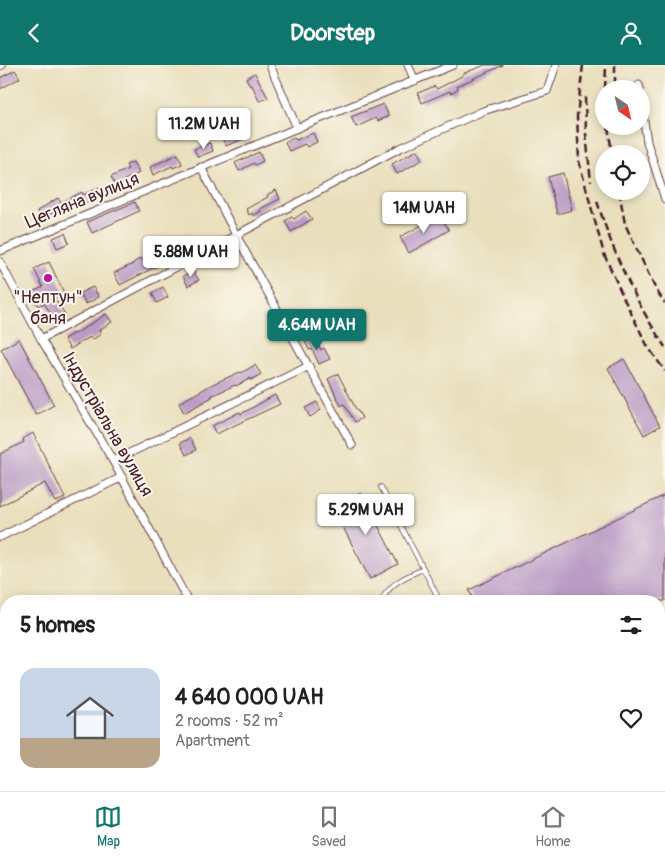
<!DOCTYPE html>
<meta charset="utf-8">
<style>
body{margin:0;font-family:Pangolin,sans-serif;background:#f6f6f6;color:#202124;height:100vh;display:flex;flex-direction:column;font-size:19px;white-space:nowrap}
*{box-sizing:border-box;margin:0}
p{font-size:16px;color:#757577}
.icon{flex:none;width:28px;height:28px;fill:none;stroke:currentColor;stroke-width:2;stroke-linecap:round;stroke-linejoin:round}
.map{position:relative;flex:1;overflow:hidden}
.drawer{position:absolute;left:0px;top:530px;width:665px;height:196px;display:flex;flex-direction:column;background:#fff;border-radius:20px 20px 0 0;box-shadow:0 2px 8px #0003}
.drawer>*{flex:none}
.needle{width:32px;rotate:145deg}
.buttons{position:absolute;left:595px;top:15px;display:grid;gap:10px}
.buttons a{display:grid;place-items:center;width:55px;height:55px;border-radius:50%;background:#fff;box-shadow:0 2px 8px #0003;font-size:25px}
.price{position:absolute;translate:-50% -42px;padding:0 11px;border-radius:5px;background:#fff;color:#222;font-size:16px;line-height:32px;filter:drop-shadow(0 1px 2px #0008)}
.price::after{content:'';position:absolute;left:50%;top:30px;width:15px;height:11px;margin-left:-8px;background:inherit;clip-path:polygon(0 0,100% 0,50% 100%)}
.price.selected{background:#0f766e;color:#fff}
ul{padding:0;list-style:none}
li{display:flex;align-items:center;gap:15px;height:125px;padding:0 20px}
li+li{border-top:1px solid #e0e0e0}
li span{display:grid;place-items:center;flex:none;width:140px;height:100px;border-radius:15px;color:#555}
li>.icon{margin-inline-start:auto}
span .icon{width:60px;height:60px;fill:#fffc;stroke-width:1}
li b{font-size:21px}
h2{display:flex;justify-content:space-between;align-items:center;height:60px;padding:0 20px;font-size:21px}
header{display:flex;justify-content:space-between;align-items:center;height:65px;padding:0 20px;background:#0f766e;color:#fff;font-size:22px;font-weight:800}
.tabs{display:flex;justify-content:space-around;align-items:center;height:70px;border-top:1px solid #e0e0e0;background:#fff;font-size:14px;color:#757577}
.tabs a{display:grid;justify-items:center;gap:2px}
.tabs .selected{color:#0f766e}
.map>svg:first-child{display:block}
</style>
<header><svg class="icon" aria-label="back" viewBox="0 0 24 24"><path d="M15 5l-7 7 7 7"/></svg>Doorstep<svg class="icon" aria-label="person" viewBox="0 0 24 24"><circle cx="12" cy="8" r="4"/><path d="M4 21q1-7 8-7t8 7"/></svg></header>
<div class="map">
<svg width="665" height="726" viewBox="0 0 665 726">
<rect width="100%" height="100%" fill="#fbf7ec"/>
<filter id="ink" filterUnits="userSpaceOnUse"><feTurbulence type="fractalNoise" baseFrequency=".02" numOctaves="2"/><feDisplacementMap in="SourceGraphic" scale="10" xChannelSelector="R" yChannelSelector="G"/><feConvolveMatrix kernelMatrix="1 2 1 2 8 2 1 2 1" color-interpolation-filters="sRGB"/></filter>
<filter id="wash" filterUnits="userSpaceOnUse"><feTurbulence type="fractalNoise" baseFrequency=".0096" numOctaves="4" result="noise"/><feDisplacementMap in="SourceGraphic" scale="20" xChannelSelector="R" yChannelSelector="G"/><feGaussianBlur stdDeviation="1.12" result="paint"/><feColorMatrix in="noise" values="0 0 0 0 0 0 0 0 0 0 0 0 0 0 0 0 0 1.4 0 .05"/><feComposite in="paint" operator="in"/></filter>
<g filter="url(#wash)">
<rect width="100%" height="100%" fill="#e9dfbc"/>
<g id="blocks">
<g fill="#b99bc5">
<path d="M 485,0 L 503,0 L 457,21 L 458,24 L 451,28 L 450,26 L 422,38 L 418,28 L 435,21 L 437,24 L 462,11 L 462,9 Z"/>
<path d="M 15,5 L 20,13 L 0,24 L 0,13 Z"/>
<path d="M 255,8 L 268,33 L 259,36 L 252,20 L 250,21 L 246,13 Z"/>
<path d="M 383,39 L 389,51 L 378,56 L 376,53 L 356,62 L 351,52 Z"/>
<path d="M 239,66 L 243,74 L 226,81 L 222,73 Z"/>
<path d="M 313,68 L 317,77 L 307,82 L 305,79 L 289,86 L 285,77 L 294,73 L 296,75 Z"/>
<path d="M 210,78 L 213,86 L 198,92 L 194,84 Z"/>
<path d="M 417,85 L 422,95 L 397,109 L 392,99 Z"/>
<path d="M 259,87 L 263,96 L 255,100 L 254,98 L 239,106 L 235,98 Z"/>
<path d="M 178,89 L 182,99 L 173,103 L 172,101 L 153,110 L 150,102 Z"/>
<path d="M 133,97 L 139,108 L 124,115 L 125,118 L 116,122 L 111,112 L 128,104 L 126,100 Z"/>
<path d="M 563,108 L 572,145 L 557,149 L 548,112 Z"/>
<path d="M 100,122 L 104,130 L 77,142 L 76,140 L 57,150 L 55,147 L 41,154 L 37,146 L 58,133 L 61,138 L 82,127 L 83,130 Z"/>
<path d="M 276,125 L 280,134 L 260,144 L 261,146 L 253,151 L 252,148 L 249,150 L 246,144 L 268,132 L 267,130 Z"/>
<path d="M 135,137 L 139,146 L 92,168 L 87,157 Z"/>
<path d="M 306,146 L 312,154 L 291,167 L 285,156 L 292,152 L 294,154 Z"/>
<path d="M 440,150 L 449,165 L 409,188 L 400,172 Z"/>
<path d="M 65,168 L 69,178 L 57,183 L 53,173 Z"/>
<path d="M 163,184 L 169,195 L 120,220 L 114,208 L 133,199 L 133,198 L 141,193 L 143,196 Z"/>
<path d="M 49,197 L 64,228 L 54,233 L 65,249 L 55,255 L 44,238 L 38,241 L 32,227 L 43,222 L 34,204 Z"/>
<path d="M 193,206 L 199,215 L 188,221 L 183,211 Z"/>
<path d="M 93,222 L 99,232 L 86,239 L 80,228 Z"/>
<path d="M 163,222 L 168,232 L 157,238 L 152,228 Z"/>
<path d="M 106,249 L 112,257 L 99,265 L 101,269 L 92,275 L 90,272 L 70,284 L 64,274 L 74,268 L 75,269 Z"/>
<path d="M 314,272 L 321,285 L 324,283 L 330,294 L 319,299 L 312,284 L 309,285 L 305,276 Z"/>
<path d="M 19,274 L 54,340 L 36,350 L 1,284 Z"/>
<path d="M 624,294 L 660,361 L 644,370 L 608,303 Z"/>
<path d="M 255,300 L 261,309 L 251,315 L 251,313 L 236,321 L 235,320 L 211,331 L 212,332 L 184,348 L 179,338 L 215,318 L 240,307 L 241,308 Z"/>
<path d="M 338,309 L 357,346 L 358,346 L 362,353 L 355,357 L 344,339 L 341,341 L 328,314 Z"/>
<path d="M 275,330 L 280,339 L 216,369 L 212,361 L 240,347 L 241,349 Z"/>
<path d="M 317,337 L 321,345 L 310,352 L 305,343 Z"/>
<path d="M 33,368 L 65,433 L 55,437 L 45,418 L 0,441 L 0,389 L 24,377 L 23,374 Z"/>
<path d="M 190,373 L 196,385 L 186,390 L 180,378 Z"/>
<path d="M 361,428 L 398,499 L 370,514 L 333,443 Z"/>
<path d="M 665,430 L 665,536 L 474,536 L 469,525 Z"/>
</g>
</g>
</g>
<g filter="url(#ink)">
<use href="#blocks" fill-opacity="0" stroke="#623c41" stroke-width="1"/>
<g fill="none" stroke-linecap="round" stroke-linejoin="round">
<defs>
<g id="service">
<path d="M 381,422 L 440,536"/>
<path d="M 381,536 C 391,517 405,512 423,504"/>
<path d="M 532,720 L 535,726"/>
</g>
<g id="minor">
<path d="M 270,0 L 297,63"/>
<path d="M 408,0 L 415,16"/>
<path d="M 0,1 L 2,0"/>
<path d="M 639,20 L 640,24"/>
<path d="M 641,35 L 647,77 L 665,134"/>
<path d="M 201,102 L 236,170 L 352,380"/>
<path d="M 0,186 L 297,63 L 453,0"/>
<path d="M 0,197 L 41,274 L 113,396 L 188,536"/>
<path d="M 41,274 L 398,84 L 483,46 L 547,26 L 556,0"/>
<path d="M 113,396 L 309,301"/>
<path d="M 0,472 L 122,412"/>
<path d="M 283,720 L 286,726"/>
<path d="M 0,725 L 10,720"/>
</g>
</defs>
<use href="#service" stroke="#623c41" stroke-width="5.5"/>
<use href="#minor" stroke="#623c41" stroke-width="9"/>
<use href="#service" stroke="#fff" stroke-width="4"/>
<use href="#minor" stroke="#fff" stroke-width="7"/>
<g stroke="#4a1f2b" stroke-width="2.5" stroke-dasharray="8 4" stroke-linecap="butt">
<path d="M 583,0 L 577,51 L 579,96 L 593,149 L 604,189 L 625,236 L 648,282 L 665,306"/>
<path d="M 615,0 L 615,24"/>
<path d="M 605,24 L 606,0"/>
<path d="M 585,32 L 586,69 L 591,117"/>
<path d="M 608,61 L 612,89"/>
<path d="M 619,126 L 625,159 L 656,225 L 665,238"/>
<path d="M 597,136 C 613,188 635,236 665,282"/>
</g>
</g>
</g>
<circle fill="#b5179e" stroke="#fbf7ec" stroke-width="2" cx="48" cy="213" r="5"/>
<g text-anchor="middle" stroke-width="4" stroke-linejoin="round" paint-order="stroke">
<g font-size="18" fill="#4a1f2b" stroke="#fbf7ec">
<text transform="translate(82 135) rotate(-22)" y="6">Цегляна вулиця</text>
<text transform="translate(108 359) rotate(60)" y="6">Індустріальна вулиця</text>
</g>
<g font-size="18" fill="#4a1f2b" stroke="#fbf7ec">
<text x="48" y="238">"Нептун"<tspan x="48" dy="21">баня</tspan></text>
</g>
</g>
</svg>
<div class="buttons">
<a><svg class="needle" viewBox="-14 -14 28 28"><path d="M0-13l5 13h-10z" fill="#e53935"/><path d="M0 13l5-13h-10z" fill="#757577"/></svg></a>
<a><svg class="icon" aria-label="locate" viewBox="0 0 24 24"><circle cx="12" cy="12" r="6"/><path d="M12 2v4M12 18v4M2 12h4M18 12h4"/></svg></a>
</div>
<b class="price" style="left:204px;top:85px">11.2M UAH</b>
<b class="price" style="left:424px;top:169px">14M UAH</b>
<b class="price" style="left:191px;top:213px">5.88M UAH</b>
<b class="price selected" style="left:317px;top:286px">4.64M UAH</b>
<b class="price" style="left:366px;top:471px">5.29M UAH</b>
<section class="drawer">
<h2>5 homes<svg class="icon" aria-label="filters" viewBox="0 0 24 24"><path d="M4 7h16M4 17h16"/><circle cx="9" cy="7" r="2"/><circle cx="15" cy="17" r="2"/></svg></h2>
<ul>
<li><span style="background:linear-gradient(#c9d6e8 70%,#b9a48a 0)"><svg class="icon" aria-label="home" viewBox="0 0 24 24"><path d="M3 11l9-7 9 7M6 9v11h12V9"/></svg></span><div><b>4 640 000 UAH</b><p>2 rooms · 52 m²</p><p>Apartment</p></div><svg class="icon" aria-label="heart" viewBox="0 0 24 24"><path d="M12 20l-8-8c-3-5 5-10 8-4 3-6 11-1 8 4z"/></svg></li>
</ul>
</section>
</div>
<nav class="tabs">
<a class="selected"><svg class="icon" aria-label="map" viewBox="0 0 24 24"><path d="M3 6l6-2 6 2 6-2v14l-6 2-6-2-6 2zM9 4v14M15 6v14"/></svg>Map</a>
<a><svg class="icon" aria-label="saved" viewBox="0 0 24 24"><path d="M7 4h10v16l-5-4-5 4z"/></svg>Saved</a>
<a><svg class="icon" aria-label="home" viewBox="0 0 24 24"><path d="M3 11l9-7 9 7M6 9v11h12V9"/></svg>Home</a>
</nav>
